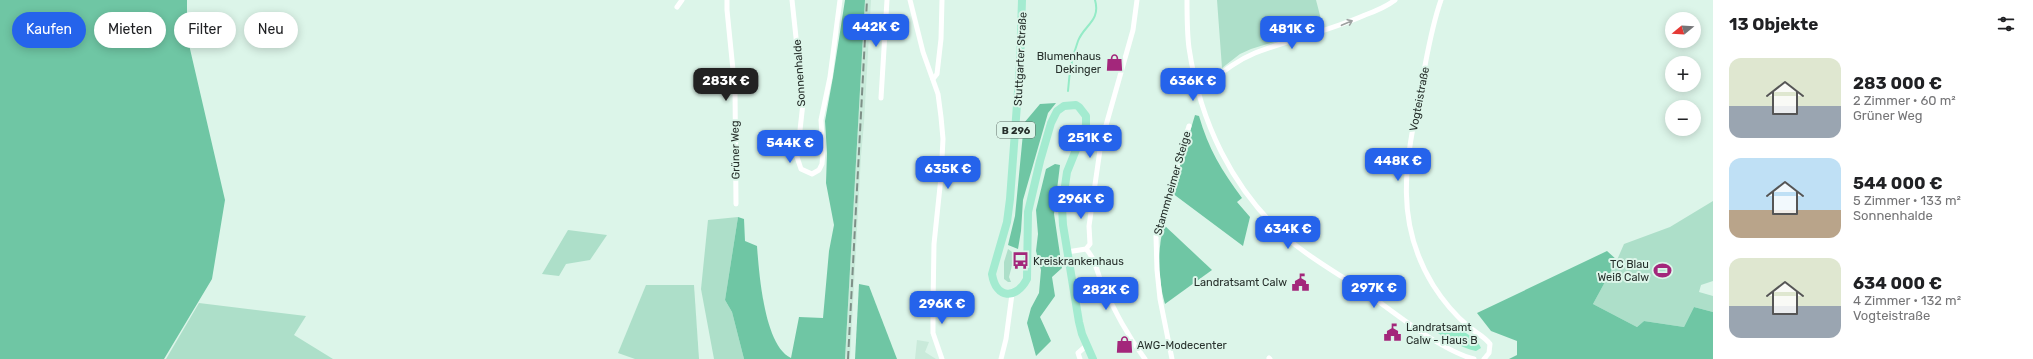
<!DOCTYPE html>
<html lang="de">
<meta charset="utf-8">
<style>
body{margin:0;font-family:Rubik,sans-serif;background:#f2f2f2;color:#202124;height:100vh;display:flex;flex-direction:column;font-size:15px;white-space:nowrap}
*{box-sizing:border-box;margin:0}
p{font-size:13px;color:#757577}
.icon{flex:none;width:22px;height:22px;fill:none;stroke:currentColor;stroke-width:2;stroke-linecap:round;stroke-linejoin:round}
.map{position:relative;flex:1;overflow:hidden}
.panel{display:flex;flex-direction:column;background:#fff;width:320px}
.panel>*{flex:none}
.guide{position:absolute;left:12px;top:12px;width:380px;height:36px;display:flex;gap:8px}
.needle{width:26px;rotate:252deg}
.controls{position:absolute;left:1665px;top:12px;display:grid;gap:8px}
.controls a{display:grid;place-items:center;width:36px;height:36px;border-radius:50%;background:#fff;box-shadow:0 2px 10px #0003;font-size:20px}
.price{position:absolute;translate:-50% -34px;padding:0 9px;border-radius:8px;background:#2563eb;color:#fff;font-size:13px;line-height:26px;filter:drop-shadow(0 1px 2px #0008)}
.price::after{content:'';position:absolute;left:50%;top:24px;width:12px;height:9px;margin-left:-6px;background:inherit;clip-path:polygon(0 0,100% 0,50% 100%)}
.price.on{background:#222;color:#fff}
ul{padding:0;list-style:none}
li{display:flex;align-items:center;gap:12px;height:100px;padding:0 16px}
li span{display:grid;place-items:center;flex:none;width:112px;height:80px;border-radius:12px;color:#555}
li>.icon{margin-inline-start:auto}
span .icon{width:48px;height:48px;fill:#fffc;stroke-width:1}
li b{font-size:17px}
h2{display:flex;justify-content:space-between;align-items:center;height:48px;padding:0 16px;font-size:17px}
.tag{padding:0 14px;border-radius:18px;background:#fff;box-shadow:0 2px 10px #0003;font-size:14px;line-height:36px}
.tag.on{background:#2563eb;color:#fff}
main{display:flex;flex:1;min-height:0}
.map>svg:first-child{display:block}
</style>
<main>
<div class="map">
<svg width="1713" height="359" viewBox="0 0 1713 359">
<rect width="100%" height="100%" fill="#dcf5e9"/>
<g fill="#c9eada">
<path d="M 865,0 L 871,0 L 864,123 L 861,156 L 850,359 L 845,359 Z"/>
<path d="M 917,340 L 929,342 L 925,352 L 936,359 L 915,359 Z"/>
</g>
<g fill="#addfc9">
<path d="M 1217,0 L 1316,0 L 1323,27 L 1251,49 L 1240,54 L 1222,68 Z"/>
<path d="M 1713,201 L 1713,281 L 1701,285 L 1699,292 L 1713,296 L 1713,312 L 1694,307 L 1684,327 L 1644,321 L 1637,327 L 1593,304 L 1617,260 L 1624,244 L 1670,227 Z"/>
<path d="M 738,217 L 725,300 L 732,312 L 744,359 L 714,359 L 701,289 L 708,220 Z"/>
<path d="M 568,230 L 607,235 L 590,260 L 566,264 L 559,276 L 542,274 Z"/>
<path d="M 1008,249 L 1015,254 L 1009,277 L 1011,282 L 1008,282 L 1004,279 L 1004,262 Z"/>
<path d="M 646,285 L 694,285 L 699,359 L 635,359 L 618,353 Z"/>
<path d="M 199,303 L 306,316 L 294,335 L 333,359 L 166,359 Z"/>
</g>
<g fill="#6fc6a4">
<path d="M 0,0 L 187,0 L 187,36 L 225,200 L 212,279 L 164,359 L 0,359 Z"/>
<path d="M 845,0 L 865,0 L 845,359 L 744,359 L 732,312 L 725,300 L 738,217 L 744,219 L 745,241 L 757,246 C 759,272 764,346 791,358 L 799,317 L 823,318 L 829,251 L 834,225 L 826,183 L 827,153 L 825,121 L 833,77 Z"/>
<path d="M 1056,103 L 1048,113 L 1023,200 L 1021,231 L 1018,249 L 1008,245 L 1015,216 L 1024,123 L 1040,104 Z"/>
<path d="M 1195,115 L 1199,116 C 1208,148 1222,171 1242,198 L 1237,202 L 1250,217 L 1243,246 L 1172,193 Z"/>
<path d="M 1055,164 L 1060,165 L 1054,214 L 1062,268 L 1052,277 L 1055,296 L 1040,317 L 1051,341 L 1036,356 L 1027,323 L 1031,308 L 1039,293 L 1041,270 L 1036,251 L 1038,234 L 1036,210 L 1046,169 Z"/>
<path d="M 1164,225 L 1212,270 L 1165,304 C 1158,280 1157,249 1164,225 Z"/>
<path d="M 1607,251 L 1617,260 L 1593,304 L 1637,327 L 1644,321 L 1684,327 L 1694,307 L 1713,312 L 1713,359 L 1509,359 L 1517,355 L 1517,341 L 1491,331 L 1477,313 Z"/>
<path d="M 859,284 L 869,286 L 897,359 L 855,359 Z"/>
</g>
<path fill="#94ebc7" d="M 1444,323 C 1456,327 1476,336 1481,348 L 1476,351 C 1462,348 1450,341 1438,333 L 1438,326 Z"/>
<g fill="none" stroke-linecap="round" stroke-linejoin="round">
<path stroke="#94ebc7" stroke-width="2" d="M 1068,91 C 1069,75 1072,57 1078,41 C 1084,25 1101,21 1095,0"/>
<g stroke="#fff" stroke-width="5">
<path d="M 727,0 L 727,10 L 735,90 L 736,204"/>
<path d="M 792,0 L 803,103 L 797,157 L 801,169 L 812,174 L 819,170 L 822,164 L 823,152 L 821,120 L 830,77 L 840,0"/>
<path d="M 910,0 L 923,52 L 938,94 L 941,117 L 943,139 L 941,177 L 934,244 L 933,305 L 933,333 L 942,359"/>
<path d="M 1187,0 C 1187,16 1187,33 1189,48 C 1200,122 1232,189 1287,238 C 1307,256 1332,270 1355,285"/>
<path d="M 1441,0 C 1431,28 1427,57 1421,86 C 1407,158 1392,218 1433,285 C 1443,301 1455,315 1469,327 C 1475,332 1485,337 1490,344 L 1489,353 L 1484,359"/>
<path d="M 677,7 L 682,0"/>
<path d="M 933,79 L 937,74 L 941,39 L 942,0"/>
<path d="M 1198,91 C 1217,77 1233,62 1255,53 C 1291,39 1329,31 1365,15 C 1376,11 1386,7 1395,0"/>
<path d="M 881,98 L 887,0"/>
<path d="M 1086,249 C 1096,259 1097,274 1103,286 C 1116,313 1127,335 1145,359"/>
<path d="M 1067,252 L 1086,249 L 1090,244 L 1089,226 L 1101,143 L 1133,30 L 1137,0"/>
<path d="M 1360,288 C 1390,309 1439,350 1474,359"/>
<path d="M 1269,358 L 1270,359"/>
<path d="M 1001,359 L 1006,339 L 1012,294"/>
<path d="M 1080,359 L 1078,353 L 1086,346"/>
<path d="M 1172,359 L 1160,299 L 1157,270 L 1156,236 L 1189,126"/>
</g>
<path stroke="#a3ebd0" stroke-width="8" d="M 1022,0 L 1020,64 L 1010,199 L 1007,222 L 992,274 C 996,299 1016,300 1027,279 L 1028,212 L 1040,161 L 1051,123 L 1057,111 L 1064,106 L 1076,105 L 1079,107 L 1086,116 L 1086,125 L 1067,172 L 1062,207 L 1063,225 L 1079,322 L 1082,334 L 1093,359"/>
<path stroke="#7e8f87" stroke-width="2" stroke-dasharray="8 4" stroke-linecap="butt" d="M 848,359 L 867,0"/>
</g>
<defs><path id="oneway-shaft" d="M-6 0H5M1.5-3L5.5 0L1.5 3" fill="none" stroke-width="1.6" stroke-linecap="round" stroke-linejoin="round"/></defs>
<use stroke="#9da1a0" href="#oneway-shaft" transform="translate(1347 23) rotate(-23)"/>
<defs>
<symbol id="shop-bare" viewBox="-9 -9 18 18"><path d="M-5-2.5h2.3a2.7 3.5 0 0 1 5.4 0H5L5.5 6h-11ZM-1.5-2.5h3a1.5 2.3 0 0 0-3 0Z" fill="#a3277b" stroke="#dcf5e9" stroke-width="2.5" paint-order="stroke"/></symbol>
<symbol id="bus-bare" viewBox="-9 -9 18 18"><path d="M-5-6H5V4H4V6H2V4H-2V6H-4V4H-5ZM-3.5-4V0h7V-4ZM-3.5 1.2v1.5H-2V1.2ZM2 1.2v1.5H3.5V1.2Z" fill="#a3277b" stroke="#dcf5e9" stroke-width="2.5" paint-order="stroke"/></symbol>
<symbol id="stadium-bare" viewBox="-9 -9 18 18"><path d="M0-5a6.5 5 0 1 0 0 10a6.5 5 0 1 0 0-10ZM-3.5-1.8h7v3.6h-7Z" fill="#a3277b" stroke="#dcf5e9" stroke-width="2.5" paint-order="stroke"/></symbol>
<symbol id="civic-bare" viewBox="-9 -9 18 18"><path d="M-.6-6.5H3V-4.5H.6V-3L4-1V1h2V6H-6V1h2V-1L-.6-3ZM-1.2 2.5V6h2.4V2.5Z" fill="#a3277b" stroke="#dcf5e9" stroke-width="2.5" paint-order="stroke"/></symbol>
</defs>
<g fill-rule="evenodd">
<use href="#shop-bare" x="1102" y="50" width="25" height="25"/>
<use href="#bus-bare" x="1008" y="248" width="25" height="25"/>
<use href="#stadium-bare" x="1650" y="258" width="25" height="25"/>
<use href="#civic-bare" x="1288" y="270" width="25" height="25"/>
<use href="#civic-bare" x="1380" y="320" width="25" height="25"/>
<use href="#shop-bare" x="1112" y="332" width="25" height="25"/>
</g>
<g text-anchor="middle" stroke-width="4" stroke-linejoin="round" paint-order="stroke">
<rect fill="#dcf5e9" stroke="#5d6a64" stroke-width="1" x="997" y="122" width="38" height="16" rx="3"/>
<g font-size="10" font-weight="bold" fill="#262f2b">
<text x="1016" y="134">B 296</text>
</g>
<g font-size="11" fill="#262f2b" stroke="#dcf5e9" text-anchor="end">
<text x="1101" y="60">Blumenhaus<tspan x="1101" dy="13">Dekinger</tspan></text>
<text x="1033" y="265" text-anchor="start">Kreiskrankenhaus</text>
<text x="1649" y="268">TC Blau<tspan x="1649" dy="13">Weiß Calw</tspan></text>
<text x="1287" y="286">Landratsamt Calw</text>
<text x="1406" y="331" text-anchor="start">Landratsamt<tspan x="1406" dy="13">Calw - Haus B</tspan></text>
<text x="1137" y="349" text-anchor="start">AWG-Modecenter</text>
</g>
<g font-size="11" fill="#262f2b" stroke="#dcf5e9">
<text transform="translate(1020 59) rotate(-87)" y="4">Stuttgarter Straße</text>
<text transform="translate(799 73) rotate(-94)" y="4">Sonnenhalde</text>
<text transform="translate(1419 99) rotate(-79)" y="4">Vogteistraße</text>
<text transform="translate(735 150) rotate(-91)" y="4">Grüner Weg</text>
<text transform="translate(1172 183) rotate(-74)" y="4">Stammheimer Steige</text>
</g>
</g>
</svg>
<div class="controls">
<a><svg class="needle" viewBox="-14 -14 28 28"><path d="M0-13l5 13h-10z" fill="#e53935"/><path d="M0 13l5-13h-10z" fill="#757577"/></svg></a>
<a>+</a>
<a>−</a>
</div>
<b class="price" style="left:876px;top:48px">442K €</b>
<b class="price" style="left:1292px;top:50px">481K €</b>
<b class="price on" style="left:726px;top:102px">283K €</b>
<b class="price" style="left:1193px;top:102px">636K €</b>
<b class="price" style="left:1090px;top:159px">251K €</b>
<b class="price" style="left:790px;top:164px">544K €</b>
<b class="price" style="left:1398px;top:182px">448K €</b>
<b class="price" style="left:948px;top:190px">635K €</b>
<b class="price" style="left:1081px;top:220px">296K €</b>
<b class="price" style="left:1288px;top:250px">634K €</b>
<b class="price" style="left:1374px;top:309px">297K €</b>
<b class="price" style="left:1106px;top:311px">282K €</b>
<b class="price" style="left:942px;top:325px">296K €</b>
<div class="guide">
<a class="tag on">Kaufen</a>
<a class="tag">Mieten</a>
<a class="tag">Filter</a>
<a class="tag">Neu</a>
</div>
</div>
<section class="panel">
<h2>13 Objekte<svg class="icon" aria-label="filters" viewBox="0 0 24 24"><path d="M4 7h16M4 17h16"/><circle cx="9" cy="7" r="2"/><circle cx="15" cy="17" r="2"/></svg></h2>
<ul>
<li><span style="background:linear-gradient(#dfe7d0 60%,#9aa5b1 0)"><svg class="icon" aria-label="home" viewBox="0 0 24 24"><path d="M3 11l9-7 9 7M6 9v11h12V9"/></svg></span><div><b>283 000 €</b><p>2 Zimmer · 60 m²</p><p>Grüner Weg</p></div></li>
<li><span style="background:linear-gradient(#bfe0f5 65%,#b9a48a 0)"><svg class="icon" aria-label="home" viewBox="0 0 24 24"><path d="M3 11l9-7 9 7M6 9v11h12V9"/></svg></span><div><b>544 000 €</b><p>5 Zimmer · 133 m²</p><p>Sonnenhalde</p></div></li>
<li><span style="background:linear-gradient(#dfe7d0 60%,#9aa5b1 0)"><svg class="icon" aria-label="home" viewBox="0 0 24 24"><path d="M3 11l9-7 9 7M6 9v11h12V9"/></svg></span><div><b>634 000 €</b><p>4 Zimmer · 132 m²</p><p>Vogteistraße</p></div></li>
</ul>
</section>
</main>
